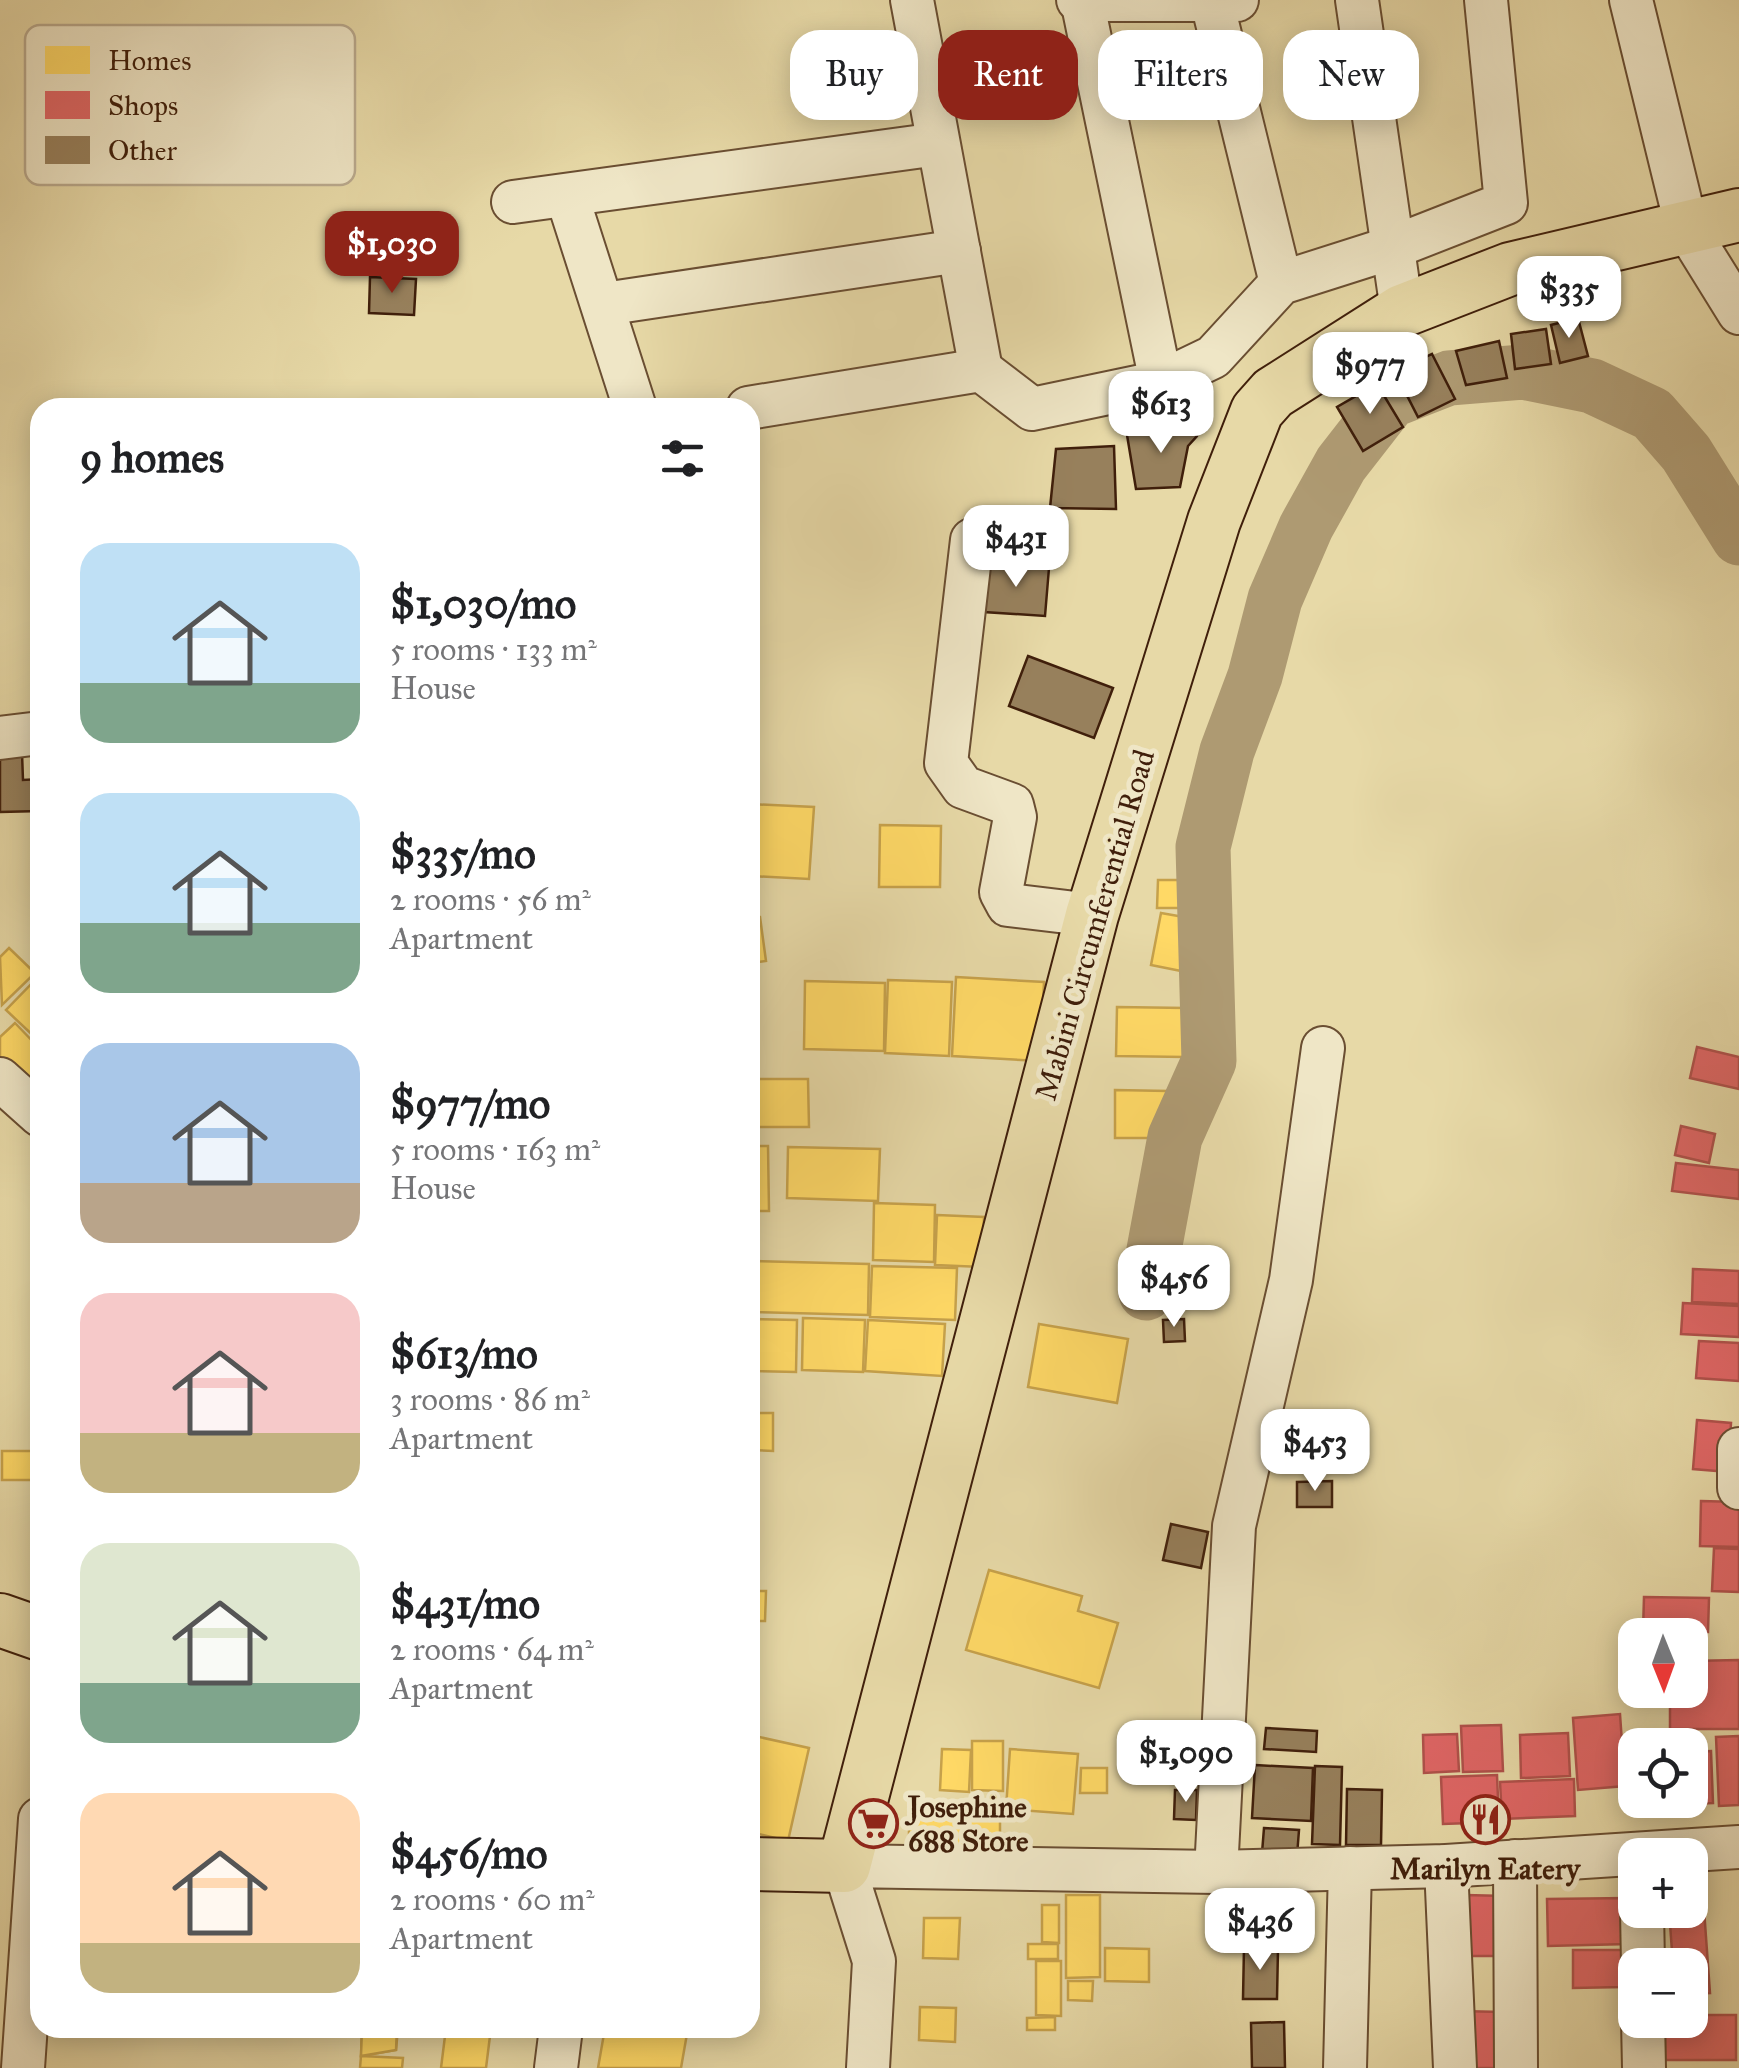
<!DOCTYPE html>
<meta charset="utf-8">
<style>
body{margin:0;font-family:"IM FELL Great Primer",serif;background:#f2f2f2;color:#202124;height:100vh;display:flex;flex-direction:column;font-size:38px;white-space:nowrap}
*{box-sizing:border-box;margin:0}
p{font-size:32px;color:#757577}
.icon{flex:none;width:55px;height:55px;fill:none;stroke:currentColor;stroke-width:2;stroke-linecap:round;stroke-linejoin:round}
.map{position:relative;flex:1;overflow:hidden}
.details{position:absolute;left:30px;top:398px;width:730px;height:1640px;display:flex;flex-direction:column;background:#fff;border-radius:30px;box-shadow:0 5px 25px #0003}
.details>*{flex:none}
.hud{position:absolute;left:790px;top:30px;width:798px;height:90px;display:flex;gap:20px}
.needle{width:65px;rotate:179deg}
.buttons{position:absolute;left:1618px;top:1618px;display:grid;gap:20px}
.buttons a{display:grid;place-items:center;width:90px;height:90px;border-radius:20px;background:#fff;box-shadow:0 5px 25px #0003;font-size:50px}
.price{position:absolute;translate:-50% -85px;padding:0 22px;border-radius:20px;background:#fff;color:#222;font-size:32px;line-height:65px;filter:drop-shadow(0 2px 5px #0008)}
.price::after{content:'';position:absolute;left:50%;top:60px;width:30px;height:22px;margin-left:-15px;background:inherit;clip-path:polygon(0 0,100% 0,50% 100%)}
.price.current{background:#8f2418;color:#fff}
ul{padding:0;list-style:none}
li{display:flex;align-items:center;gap:30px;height:250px;padding:0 50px}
li span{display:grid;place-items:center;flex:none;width:280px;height:200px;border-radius:30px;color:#555}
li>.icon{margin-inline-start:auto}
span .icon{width:120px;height:120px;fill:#fffc;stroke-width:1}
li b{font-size:42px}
h2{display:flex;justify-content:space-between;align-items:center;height:120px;padding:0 50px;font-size:42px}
.tag{padding:0 35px;border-radius:30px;background:#fff;box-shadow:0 5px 25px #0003;font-size:35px;line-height:90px}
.tag.current{background:#8f2418;color:#fff}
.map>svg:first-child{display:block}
</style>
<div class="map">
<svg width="1739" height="2068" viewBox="0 0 1739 2068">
<rect width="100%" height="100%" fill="#e7d9a7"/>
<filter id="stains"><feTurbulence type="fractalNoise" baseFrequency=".002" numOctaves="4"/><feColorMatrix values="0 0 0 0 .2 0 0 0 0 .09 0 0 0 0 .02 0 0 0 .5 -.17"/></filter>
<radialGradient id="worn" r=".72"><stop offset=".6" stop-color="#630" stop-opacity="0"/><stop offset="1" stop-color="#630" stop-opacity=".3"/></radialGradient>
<g fill="#ffd966" stroke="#c6a14b" stroke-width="2.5">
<path d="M 750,804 L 814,807 L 809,879 L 750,876 Z"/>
<path d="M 880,825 L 941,826 L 940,887 L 879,887 Z"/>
<path d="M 1158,880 L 1202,880 L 1202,908 L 1157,908 Z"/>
<path d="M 1161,913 L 1201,920 L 1191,973 L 1151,965 Z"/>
<path d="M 760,917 L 766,961 L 750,963 L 750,918 Z"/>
<path d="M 9,948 L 35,973 L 2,1005 L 0,957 Z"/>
<path d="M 40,975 L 40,1042 L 6,1010 Z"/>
<path d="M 956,977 L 1044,982 L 1040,1061 L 952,1056 Z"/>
<path d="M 888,980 L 952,982 L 949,1056 L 885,1053 Z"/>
<path d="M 805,981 L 885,983 L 884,1051 L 804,1049 Z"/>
<path d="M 1186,981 L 1218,985 L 1216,1001 L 1184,997 Z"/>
<path d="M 1117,1007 L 1186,1008 L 1185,1057 L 1116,1056 Z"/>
<path d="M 1198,1016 L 1216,1020 L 1209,1056 L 1191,1053 Z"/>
<path d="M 15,1023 L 40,1049 L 40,1094 L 0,1062 L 0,1037 Z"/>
<path d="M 755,1079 L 808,1079 L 809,1127 L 755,1127 Z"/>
<path d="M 1115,1090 L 1168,1091 L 1168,1138 L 1115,1138 Z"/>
<path d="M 750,1146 L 768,1146 L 769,1211 L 750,1211 Z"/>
<path d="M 788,1147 L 880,1149 L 878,1201 L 787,1198 Z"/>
<path d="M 874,1203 L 935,1205 L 934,1262 L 873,1260 Z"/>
<path d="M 937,1215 L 984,1217 L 982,1267 L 935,1265 Z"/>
<path d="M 750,1261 L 869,1264 L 868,1315 L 750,1312 Z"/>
<path d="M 872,1266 L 957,1268 L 955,1320 L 870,1317 Z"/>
<path d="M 803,1318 L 865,1320 L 863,1372 L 802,1370 Z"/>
<path d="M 750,1319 L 797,1320 L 796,1372 L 750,1371 Z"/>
<path d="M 868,1320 L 945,1324 L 942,1376 L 865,1371 Z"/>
<path d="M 1039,1324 L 1128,1339 L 1117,1403 L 1028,1387 Z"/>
<path d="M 33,1410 L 40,1410 L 40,1448 L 34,1449 Z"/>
<path d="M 750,1413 L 773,1413 L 773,1451 L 750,1450 Z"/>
<rect x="2" y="1451" width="38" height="29"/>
<path d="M 989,1570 L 1082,1596 L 1078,1611 L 1118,1623 L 1099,1688 L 966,1650 Z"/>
<path d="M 750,1591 L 766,1591 L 765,1621 L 750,1621 Z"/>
<path d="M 750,1735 L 809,1748 L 788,1841 L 750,1832 Z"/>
<path d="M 972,1741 L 1003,1741 L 1003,1791 L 972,1790 Z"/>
<path d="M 942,1749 L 971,1750 L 969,1792 L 940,1790 Z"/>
<path d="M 1010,1749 L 1078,1754 L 1073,1814 L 1006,1809 Z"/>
<path d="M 1081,1768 L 1107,1768 L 1107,1793 L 1080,1793 Z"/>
<path d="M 909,1818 L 1000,1819 L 1000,1853 L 909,1853 Z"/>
<path d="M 1066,1895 L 1100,1895 L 1100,1977 L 1066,1978 Z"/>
<path d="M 1042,1905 L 1059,1905 L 1059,1943 L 1042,1942 Z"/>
<path d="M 924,1918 L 960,1918 L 958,1959 L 923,1958 Z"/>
<rect x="1028" y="1944" width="30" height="15"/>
<path d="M 1105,1948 L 1149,1949 L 1149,1982 L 1105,1981 Z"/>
<path d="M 1036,1961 L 1061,1961 L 1061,2016 L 1036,2015 Z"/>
<path d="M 1068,1981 L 1093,1981 L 1092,2001 L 1068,2000 Z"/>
<path d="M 920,2007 L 956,2008 L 955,2042 L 919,2040 Z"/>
<path d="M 1055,2017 L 1055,2030 L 1027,2030 L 1027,2018 Z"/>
<path d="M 362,2028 L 398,2028 L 396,2050 L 361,2056 Z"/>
<path d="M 362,2028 L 397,2028 L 396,2050 L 361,2056 Z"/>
<path d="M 446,2028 L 491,2028 L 486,2068 L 441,2068 Z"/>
<path d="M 605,2028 L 688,2028 L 681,2068 L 598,2068 Z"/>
<path d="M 361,2056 L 403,2058 L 402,2068 L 360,2068 Z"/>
</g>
<g fill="#e06666" stroke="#b0514b" stroke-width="2.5">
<path d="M 1697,1047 L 1739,1057 L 1739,1089 L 1690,1078 Z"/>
<path d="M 1681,1126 L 1715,1134 L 1709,1163 L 1675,1155 Z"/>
<path d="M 1676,1163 L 1739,1170 L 1739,1199 L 1672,1191 Z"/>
<path d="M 1693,1269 L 1739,1271 L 1739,1304 L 1692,1302 Z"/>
<path d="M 1683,1303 L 1739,1306 L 1739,1337 L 1681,1334 Z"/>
<path d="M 1699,1341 L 1739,1343 L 1739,1381 L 1696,1378 Z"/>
<path d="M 1697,1420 L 1731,1423 L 1728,1472 L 1693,1469 Z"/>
<path d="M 1701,1501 L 1739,1502 L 1739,1547 L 1700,1546 Z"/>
<path d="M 1714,1548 L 1739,1549 L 1739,1592 L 1712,1591 Z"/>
<path d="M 1644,1597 L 1709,1598 L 1708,1632 L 1643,1631 Z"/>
<path d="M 1739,1660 L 1739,1729 L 1670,1729 L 1670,1690 L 1690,1690 L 1690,1661 Z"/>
<path d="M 1620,1714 L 1625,1786 L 1578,1790 L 1573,1718 Z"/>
<path d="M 1501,1725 L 1503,1771 L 1463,1772 L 1461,1726 Z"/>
<path d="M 1568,1733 L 1570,1776 L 1521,1778 L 1520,1735 Z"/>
<path d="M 1457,1734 L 1459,1771 L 1424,1773 L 1423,1735 Z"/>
<path d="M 1739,1736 L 1739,1805 L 1719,1806 L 1716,1737 Z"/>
<path d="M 1711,1751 L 1713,1803 L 1687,1804 L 1690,1752 Z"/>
<path d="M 1635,1755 L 1635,1800 L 1681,1800 L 1681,1807 L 1628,1809 L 1626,1756 Z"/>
<path d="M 1497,1775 L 1499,1822 L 1443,1824 L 1441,1777 Z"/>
<path d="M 1574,1779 L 1575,1816 L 1502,1819 L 1500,1782 Z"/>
<path d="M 1465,1895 L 1505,1896 L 1505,1956 L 1465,1956 Z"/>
<path d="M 1703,1895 L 1710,1993 L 1690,1994 L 1690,1965 L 1673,1965 L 1669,1910 L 1690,1910 L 1690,1896 Z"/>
<path d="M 1627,1898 L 1628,1944 L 1548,1946 L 1547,1899 Z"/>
<path d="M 1573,1950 L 1622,1950 L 1623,1987 L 1573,1988 Z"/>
<path d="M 1459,2011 L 1502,2012 L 1502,2068 L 1459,2068 Z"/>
<path d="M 1690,2015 L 1736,2015 L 1736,2060 L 1665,2060 L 1665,2020 L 1690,2020 Z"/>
</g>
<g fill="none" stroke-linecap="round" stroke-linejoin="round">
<path stroke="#ae9a72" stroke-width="55" d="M 1146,1293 L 1175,1137 L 1209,1061 L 1203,847 L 1227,751 L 1255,676 L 1275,599 L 1306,527 L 1341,464 L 1390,401 L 1449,378 L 1523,372 L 1592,386 L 1652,414 L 1686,453 L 1739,538"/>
</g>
<g fill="#97805c" stroke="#401f0b" stroke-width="2.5">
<path d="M 370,277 L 416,279 L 414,315 L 369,313 Z"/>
<path d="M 1578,318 L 1588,356 L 1560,363 L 1551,325 Z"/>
<path d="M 1546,329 L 1551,364 L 1515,369 L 1511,334 Z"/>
<path d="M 1499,341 L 1507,378 L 1466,385 L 1456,351 Z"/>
<path d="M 1432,354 L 1455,399 L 1418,417 L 1395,372 Z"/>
<path d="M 1377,384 L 1403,427 L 1363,451 L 1337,407 Z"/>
<path d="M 1195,422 L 1197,436 L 1188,446 L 1180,487 L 1136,489 L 1127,435 Z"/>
<path d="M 1114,446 L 1116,509 L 1050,508 L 1056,449 Z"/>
<path d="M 987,564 L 1049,568 L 1045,616 L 984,612 Z"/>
<path d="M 1028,656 L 1113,688 L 1094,738 L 1009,706 Z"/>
<path d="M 22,753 L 23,780 L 40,779 L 40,811 L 0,812 L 0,754 Z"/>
<path d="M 1184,1319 L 1185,1341 L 1164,1342 L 1163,1320 Z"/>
<path d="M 1332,1481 L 1332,1507 L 1297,1507 L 1297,1482 Z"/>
<path d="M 1171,1524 L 1208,1532 L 1201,1568 L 1163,1560 Z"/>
<path d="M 1266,1728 L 1317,1731 L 1316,1752 L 1264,1749 Z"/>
<path d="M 1255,1765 L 1313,1768 L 1311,1821 L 1252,1818 Z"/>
<path d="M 1315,1766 L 1342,1767 L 1340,1845 L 1312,1844 Z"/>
<path d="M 1347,1789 L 1382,1790 L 1381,1845 L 1346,1845 Z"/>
<path d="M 1175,1790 L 1197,1790 L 1196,1820 L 1174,1819 Z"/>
<path d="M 1264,1828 L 1299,1830 L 1297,1856 L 1262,1853 Z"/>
<path d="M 1244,1947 L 1278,1948 L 1277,1999 L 1243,1999 Z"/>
<path d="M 1284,2022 L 1285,2068 L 1252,2068 L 1251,2023 Z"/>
</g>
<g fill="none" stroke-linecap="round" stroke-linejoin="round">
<defs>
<g id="minor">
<path d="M 912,0 L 981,370"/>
<path d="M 1078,0 L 1237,0"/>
<path d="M 1082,0 L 1161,382"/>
<path d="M 1357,0 L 1402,311"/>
<path d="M 1631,0 L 1687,229 L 1739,313"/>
<path d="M 1212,2 L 1281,283"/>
<path d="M 567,196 L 635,408"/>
<path d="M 513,202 L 938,144"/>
<path d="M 604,304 L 959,251"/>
<path d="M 748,408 L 981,370 L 1032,409 L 1161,382 L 1213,357 L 1281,283 L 1391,248 L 1506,203 L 1486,0"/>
<path d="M 972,540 L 946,763 L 963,787 L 1012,805 L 1015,817 L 1001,892 L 1008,905 L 1092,915"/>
<path d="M 0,738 L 40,733"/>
<path d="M 0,1079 L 40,1115"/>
<path d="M 1739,1449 L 1739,1488"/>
<path d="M 1515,1861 L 1516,2068"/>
<path d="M 1446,1866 L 1455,2068"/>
<path d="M 1216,1872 L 1234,1526 L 1291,1280 L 1323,1048"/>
<path d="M 1642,1910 L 1643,1965"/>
<path d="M 1643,2020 L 1644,2068"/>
<path d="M 23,2068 L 40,1819"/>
<path d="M 556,2068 L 561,2028"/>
<path d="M 868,2068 L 874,1961 L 844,1866 L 1216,1872 L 1446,1866 L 1739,1847"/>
<path d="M 1345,2068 L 1350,1868"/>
</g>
<g id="major">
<path d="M 0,1620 L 40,1634"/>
<path d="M 750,1864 L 844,1866 L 1092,915 L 1214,521 L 1257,411 L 1273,393 L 1402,311 L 1510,269 L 1739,215"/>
</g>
</defs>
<use href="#minor" stroke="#6a4e32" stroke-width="46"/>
<use href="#major" stroke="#401f0b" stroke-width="56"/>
<use href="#minor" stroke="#efe6c6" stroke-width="42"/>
<use href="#major" stroke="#e7d9a7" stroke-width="52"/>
</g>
<defs>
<symbol id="restaurant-ring" viewBox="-11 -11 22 22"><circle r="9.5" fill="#efe6c6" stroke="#8f2418" stroke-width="1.5"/><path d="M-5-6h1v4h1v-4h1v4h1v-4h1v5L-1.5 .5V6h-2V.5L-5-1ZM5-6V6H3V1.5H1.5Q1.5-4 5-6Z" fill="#8f2418"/></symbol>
<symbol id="supermarket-ring" viewBox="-11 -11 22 22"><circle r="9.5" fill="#efe6c6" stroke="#8f2418" stroke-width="1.5"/><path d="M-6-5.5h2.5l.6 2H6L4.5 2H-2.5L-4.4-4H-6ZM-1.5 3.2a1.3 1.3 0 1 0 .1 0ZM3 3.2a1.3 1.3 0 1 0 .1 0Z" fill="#8f2418"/></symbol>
</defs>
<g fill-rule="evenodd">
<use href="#restaurant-ring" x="1458" y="1792" width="55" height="55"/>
<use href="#supermarket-ring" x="846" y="1796" width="55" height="55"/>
</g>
<g text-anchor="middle" stroke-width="10" stroke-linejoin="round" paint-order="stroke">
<g font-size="30" fill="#401f0b" stroke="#efe6c6">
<text transform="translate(1095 925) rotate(-74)" y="10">Mabini Circumferential Road</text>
</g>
<g font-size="30" font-weight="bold" fill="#401f0b" stroke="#efe6c6" text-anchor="start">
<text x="908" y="1817">Josephine<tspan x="908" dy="34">688 Store</tspan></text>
<text x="1485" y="1879" text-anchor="middle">Marilyn Eatery</text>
</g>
</g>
<rect x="25" y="25" width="330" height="160" rx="15" fill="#efe6c6" stroke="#baaa8e" stroke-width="2.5"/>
<rect x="45" y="46" width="45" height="28" fill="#ffd966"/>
<rect x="45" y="91" width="45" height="28" fill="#e06666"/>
<rect x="45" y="136" width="45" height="28" fill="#97805c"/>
<g font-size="28" fill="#401f0b">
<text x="108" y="70">Homes</text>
<text x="108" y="115">Shops</text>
<text x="108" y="160">Other</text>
</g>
<rect width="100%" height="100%" filter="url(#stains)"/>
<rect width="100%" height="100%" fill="url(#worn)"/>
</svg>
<div class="buttons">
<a><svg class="needle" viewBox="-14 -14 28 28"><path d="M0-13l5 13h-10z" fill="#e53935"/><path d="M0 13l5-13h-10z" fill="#757577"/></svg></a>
<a><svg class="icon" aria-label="locate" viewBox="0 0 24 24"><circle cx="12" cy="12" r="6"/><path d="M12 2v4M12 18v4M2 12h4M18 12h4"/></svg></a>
<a>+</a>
<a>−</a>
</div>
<b class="price current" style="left:392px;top:296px">$1,030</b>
<b class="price" style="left:1569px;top:341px">$335</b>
<b class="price" style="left:1370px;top:417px">$977</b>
<b class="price" style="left:1161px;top:456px">$613</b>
<b class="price" style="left:1016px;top:590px">$431</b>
<b class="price" style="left:1174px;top:1330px">$456</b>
<b class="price" style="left:1315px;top:1494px">$453</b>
<b class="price" style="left:1186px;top:1805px">$1,090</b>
<b class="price" style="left:1260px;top:1973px">$436</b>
<div class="hud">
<a class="tag">Buy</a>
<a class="tag current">Rent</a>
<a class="tag">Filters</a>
<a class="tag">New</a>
</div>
<section class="details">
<h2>9 homes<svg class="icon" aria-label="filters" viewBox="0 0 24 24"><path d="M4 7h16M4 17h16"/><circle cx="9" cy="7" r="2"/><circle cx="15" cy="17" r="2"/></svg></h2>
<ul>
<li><span style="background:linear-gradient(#bfe0f5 70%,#7fa58c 0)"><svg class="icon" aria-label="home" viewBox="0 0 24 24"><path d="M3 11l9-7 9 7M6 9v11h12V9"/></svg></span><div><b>$1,030/mo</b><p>5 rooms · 133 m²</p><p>House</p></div></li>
<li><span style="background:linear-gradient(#bfe0f5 65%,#7fa58c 0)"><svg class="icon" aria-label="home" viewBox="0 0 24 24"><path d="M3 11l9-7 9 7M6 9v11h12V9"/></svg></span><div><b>$335/mo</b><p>2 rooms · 56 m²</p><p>Apartment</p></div></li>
<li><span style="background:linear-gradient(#a9c7e8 70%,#b9a48a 0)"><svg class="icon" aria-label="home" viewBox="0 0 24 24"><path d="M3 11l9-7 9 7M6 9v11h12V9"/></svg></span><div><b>$977/mo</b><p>5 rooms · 163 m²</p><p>House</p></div></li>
<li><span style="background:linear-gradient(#f6c9c9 70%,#c2b280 0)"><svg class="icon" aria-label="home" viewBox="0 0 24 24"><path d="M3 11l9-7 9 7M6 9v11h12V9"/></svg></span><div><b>$613/mo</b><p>3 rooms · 86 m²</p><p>Apartment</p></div></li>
<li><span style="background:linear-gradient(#dfe7d0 70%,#7fa58c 0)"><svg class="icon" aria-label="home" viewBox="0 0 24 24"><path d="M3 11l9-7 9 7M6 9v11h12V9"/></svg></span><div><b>$431/mo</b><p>2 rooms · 64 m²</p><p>Apartment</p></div></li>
<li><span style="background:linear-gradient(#ffd9b3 75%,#c2b280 0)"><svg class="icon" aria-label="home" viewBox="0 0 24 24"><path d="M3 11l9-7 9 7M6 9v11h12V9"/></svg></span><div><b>$456/mo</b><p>2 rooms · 60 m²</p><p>Apartment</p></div></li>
</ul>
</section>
</div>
